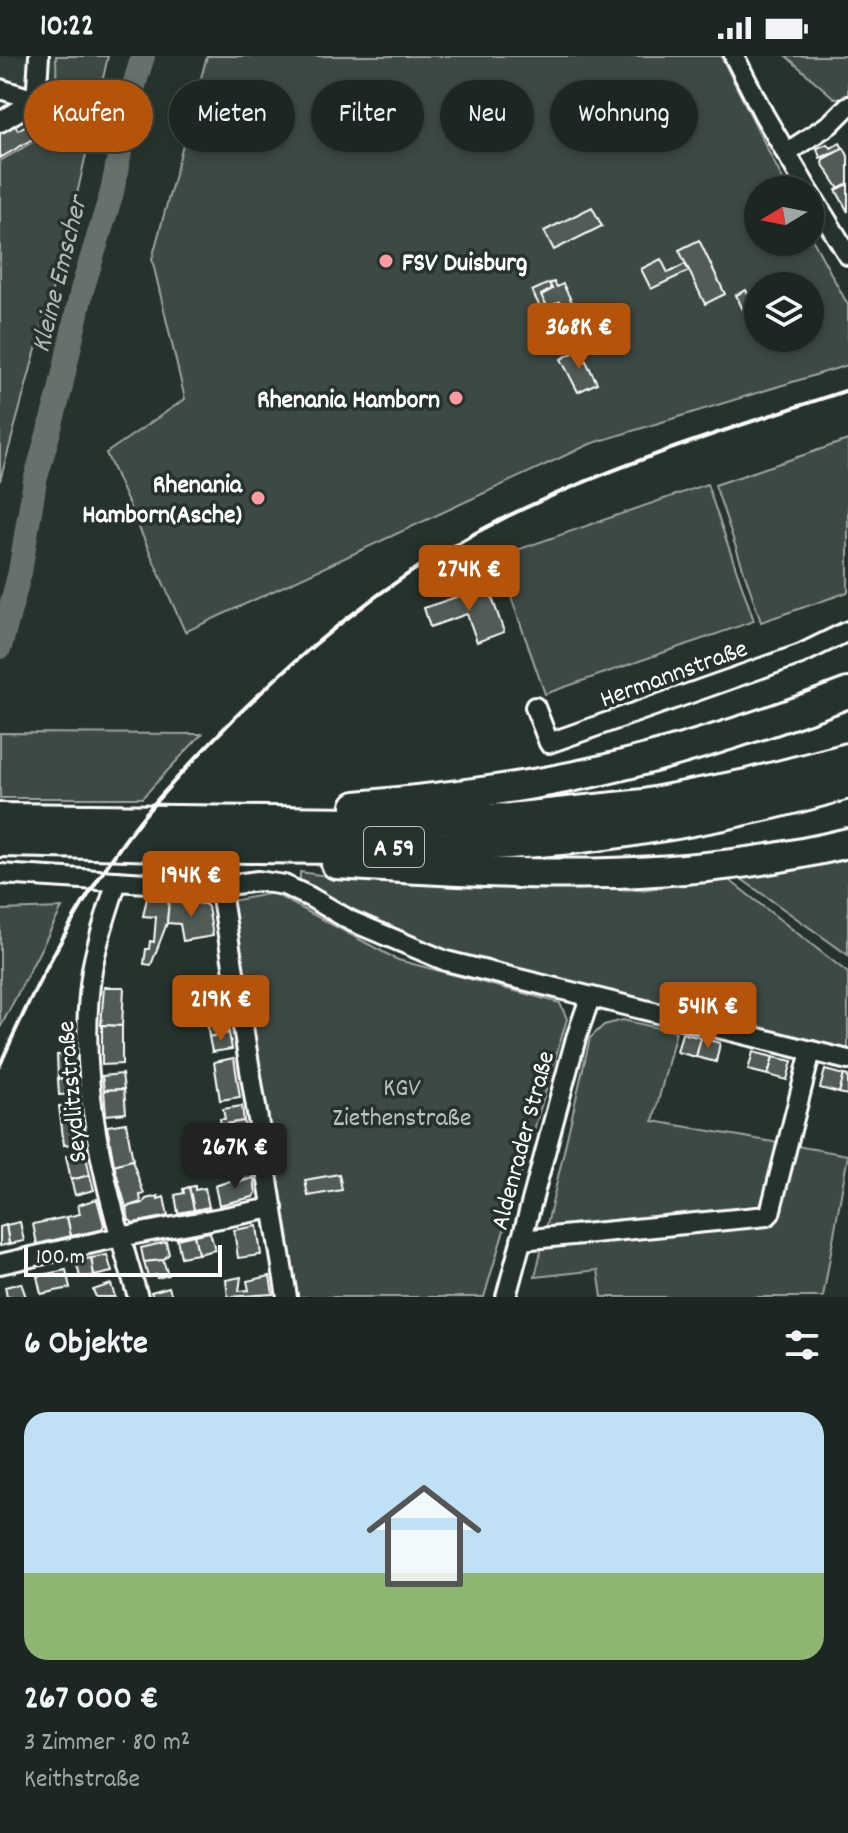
<!DOCTYPE html>
<html lang="de">
<meta charset="utf-8">
<style>
body{margin:0;font-family:Dekko,sans-serif;background:#252e2a;color:#f1f3f6;height:100vh;display:flex;flex-direction:column;font-size:30px;white-space:nowrap}
*{box-sizing:border-box;margin:0}
p{font-size:26px;color:#a0a5a5}
.icon{flex:none;width:44px;height:44px;fill:none;stroke:currentColor;stroke-width:2;stroke-linecap:round;stroke-linejoin:round}
.map{position:relative;height:1241px;overflow:hidden}
.panel{display:flex;flex-direction:column;background:#1c2622;flex:1}
.panel>*{flex:none}
.top-card{position:absolute;left:24px;top:24px;width:800px;height:72px;display:flex;gap:16px}
.needle{width:52px;rotate:260deg}
.tools{position:absolute;left:744px;top:120px;display:grid;gap:16px}
.tools a{display:grid;place-items:center;width:80px;height:80px;border-radius:50%;background:#1c2622;box-shadow:0 4px 12px #0003,0 0 0 2px #3a4340;font-size:40px}
.scale{position:absolute;left:24px;bottom:20px;width:198px;box-sizing:border-box;padding-left:8px;border:4px solid #fff;border-top:0;font-size:22px;line-height:28px;white-space:nowrap;color:#fff;-webkit-text-stroke:6px #26332d;paint-order:stroke}
.price{position:absolute;translate:-50% -68px;padding:0 18px;border-radius:8px;background:#b45309;color:#fff;font-size:26px;line-height:52px;filter:drop-shadow(0 2px 4px #0008)}
.price::after{content:'';position:absolute;left:50%;top:48px;width:24px;height:18px;margin-left:-12px;background:inherit;clip-path:polygon(0 0,100% 0,50% 100%)}
.price.selected{background:#222;color:#fff}
ul{padding:0;list-style:none}
li{display:grid;align-content:center;gap:16px;height:424px;padding:0 24px}
li+li{border-top:2px solid #3a4340}
li span{display:grid;place-items:center;height:248px;border-radius:24px;color:#555}
li>.icon{margin-inline-start:auto}
span .icon{width:144px;height:144px;fill:#fffc;stroke-width:1}
li b{font-size:34px}
h2{display:flex;justify-content:space-between;align-items:center;height:96px;padding:0 24px;font-size:34px}
.tag{padding:0 28px;border-radius:36px;background:#1c2622;box-shadow:0 4px 12px #0003,0 0 0 2px #3a4340;font-size:28px;line-height:72px}
.tag.selected{background:#b45309;color:#fff}
.status{display:flex;justify-content:space-between;align-items:center;height:56px;padding:0 40px;background:#1c2622;direction:ltr}
.status svg{height:22px;fill:currentColor}
.map>svg:first-child{display:block}
</style>
<div class="status"><b>10:22</b><svg viewBox="0 0 49 12"><path d="M0 12V9h3v3zM5 12V6h3v6zM10 12V3h3v9zM15 12V0h3v12zM26 1h20v11H26zM47 4h2v5h-2z"/></svg></div>
<div class="map">
<svg width="848" height="1241" viewBox="0 0 848 1241">
<rect width="100%" height="100%" fill="#26332d"/>
<filter id="ink" filterUnits="userSpaceOnUse"><feTurbulence type="fractalNoise" baseFrequency=".0125" numOctaves="2"/><feDisplacementMap in="SourceGraphic" scale="16" xChannelSelector="R" yChannelSelector="G"/><feConvolveMatrix kernelMatrix="1 2 1 2 8 2 1 2 1" color-interpolation-filters="sRGB"/></filter>
<g filter="url(#ink)">
<path fill="#333f3a" d="M 0,0 L 56,0 L 56,32 L 51,42 L 52,75 L 0,105 Z"/>
<g fill="#3e4944" stroke="#9ea4a2" stroke-width="2" fill-rule="evenodd">
<path d="M 56,0 L 108,0 L 71,165 L 0,425 L 0,105 L 52,75 L 46,65 L 50,62 L 43,48 C 60,36 56,19 56,0 Z"/>
<path d="M 207,0 L 721,0 L 788,134 L 758,134 L 758,186 L 810,186 L 810,179 L 848,249 L 848,309 L 590,388 L 185,576 L 106,397 L 185,343 L 152,203 ZM 758,230 L 810,230 L 810,282 L 758,282 Z"/>
<path d="M 786,0 L 848,0 L 848,38 L 844,42 L 834,42 Z"/>
<path d="M 848,384 L 848,536 L 761,566 L 715,429 Z"/>
<path d="M 707,428 L 754,565 L 545,638 L 497,501 Z"/>
<path d="M 0,677 L 201,678 L 202,678 L 142,742 L 0,742 Z"/>
<path d="M 848,798 L 848,899 L 740,822 L 825,805 Z"/>
<path d="M 300,816 L 361,825 L 640,834 L 728,823 L 848,917 L 848,997 L 451,896 L 300,830 Z"/>
<path d="M 273,837 L 398,904 L 560,947 L 567,963 L 484,1241 L 298,1241 L 232,845 Z"/>
<path d="M 62,852 L 0,972 L 0,854 Z"/>
<path d="M 623,964 L 676,976 L 653,1065 L 848,1099 L 823,1241 L 602,1241 L 598,1214 L 535,1221 L 590,982 L 604,969 Z"/>
</g>
<g fill="none" stroke-linecap="round" stroke-linejoin="round">
<path stroke="#67706c" stroke-width="24" d="M 0,591 L 20,516 L 35,425 L 59,339 L 82,234 L 112,136 L 132,36 L 143,0"/>
</g>
<g fill="#515c57" stroke="#fff" stroke-width="2">
<path d="M 40,61 L 48,74 L 0,102 L 0,72 L 12,65 L 18,74 Z"/>
<path d="M 840,87 L 843,92 L 820,102 L 817,92 L 827,88 L 831,92 Z"/>
<path d="M 844,92 L 848,100 L 848,128 L 839,133 L 822,107 L 823,103 Z"/>
<path d="M 848,128 L 848,156 L 836,134 Z"/>
<path d="M 592,151 L 602,170 L 554,194 L 544,175 Z"/>
<path d="M 699,184 L 725,238 L 705,248 L 679,194 Z"/>
<path d="M 661,203 L 668,217 L 685,208 L 689,215 L 651,233 L 641,213 Z"/>
<path d="M 554,226 L 557,231 L 563,228 L 576,254 L 565,260 L 559,246 L 548,252 L 541,239 L 552,233 L 549,228 Z"/>
<path d="M 549,227 L 552,233 L 541,239 L 548,252 L 559,246 L 561,253 L 545,261 L 532,235 Z"/>
<path d="M 746,234 L 755,253 L 745,258 L 736,239 Z"/>
<path d="M 580,293 L 597,327 L 578,336 L 561,303 Z"/>
<path d="M 491,503 L 497,522 L 477,529 L 470,510 Z"/>
<path d="M 488,530 L 504,576 L 477,586 L 467,558 L 430,571 L 424,552 Z"/>
<path d="M 147,842 L 169,844 L 167,867 L 151,909 L 144,908 L 146,893 L 149,893 L 150,885 L 154,886 L 156,861 L 143,860 Z"/>
<path d="M 169,844 L 205,848 L 208,851 L 213,880 L 183,885 L 180,868 L 167,867 Z"/>
<path d="M 220,921 L 225,954 L 206,957 L 200,925 Z"/>
<path d="M 104,931 L 124,931 L 122,970 L 101,969 Z"/>
<path d="M 226,954 L 229,977 L 209,981 L 206,958 Z"/>
<path d="M 102,969 L 122,970 L 122,1008 L 102,1009 Z"/>
<path d="M 229,977 L 232,993 L 212,996 L 209,981 Z"/>
<path d="M 682,977 L 701,982 L 696,1001 L 677,996 Z"/>
<path d="M 701,982 L 720,987 L 716,1006 L 696,1001 Z"/>
<path d="M 753,996 L 773,1001 L 768,1019 L 748,1014 Z"/>
<path d="M 77,998 L 78,1022 L 58,1023 L 57,999 Z"/>
<path d="M 773,1001 L 792,1005 L 787,1024 L 768,1019 Z"/>
<path d="M 234,1002 L 240,1041 L 220,1044 L 214,1006 Z"/>
<path d="M 825,1014 L 844,1019 L 839,1037 L 820,1032 Z"/>
<path d="M 122,1018 L 124,1033 L 104,1034 L 102,1020 Z"/>
<path d="M 844,1019 L 848,1020 L 848,1039 L 839,1037 Z"/>
<path d="M 78,1022 L 79,1038 L 59,1039 L 58,1023 Z"/>
<path d="M 124,1033 L 126,1057 L 106,1059 L 104,1034 Z"/>
<path d="M 79,1047 L 84,1086 L 64,1089 L 59,1050 Z"/>
<path d="M 242,1050 L 244,1065 L 221,1069 L 220,1063 L 225,1063 L 223,1053 Z"/>
<path d="M 244,1065 L 247,1081 L 228,1084 L 227,1077 L 223,1078 L 221,1069 Z"/>
<path d="M 126,1067 L 133,1104 L 114,1109 L 107,1070 Z"/>
<path d="M 247,1081 L 254,1122 L 238,1125 L 237,1118 L 232,1119 L 228,1084 Z"/>
<path d="M 85,1096 L 90,1119 L 71,1124 L 66,1100 Z"/>
<path d="M 132,1104 L 144,1138 L 140,1139 L 141,1146 L 126,1151 L 114,1109 Z"/>
<path d="M 339,1118 L 342,1134 L 308,1140 L 305,1124 Z"/>
<path d="M 90,1119 L 94,1134 L 75,1139 L 71,1124 Z"/>
<path d="M 254,1122 L 256,1137 L 253,1141 L 219,1149 L 215,1130 L 233,1124 L 236,1127 Z"/>
<path d="M 195,1130 L 195,1134 L 205,1132 L 209,1151 L 194,1154 L 189,1131 Z"/>
<path d="M 189,1131 L 194,1154 L 178,1157 L 175,1139 L 184,1137 L 183,1133 Z"/>
<path d="M 158,1140 L 158,1143 L 164,1141 L 168,1160 L 134,1167 L 129,1164 L 126,1151 L 143,1147 L 146,1143 Z"/>
<path d="M 97,1143 L 104,1169 L 101,1174 L 71,1180 L 67,1161 L 80,1158 L 78,1149 Z"/>
<path d="M 67,1161 L 71,1180 L 37,1188 L 33,1168 Z"/>
<path d="M 20,1166 L 24,1185 L 9,1188 L 6,1169 Z"/>
<path d="M 6,1169 L 9,1188 L 0,1190 L 0,1171 Z"/>
<path d="M 257,1170 L 261,1199 L 238,1202 L 234,1174 Z"/>
<path d="M 210,1176 L 215,1194 L 198,1198 L 194,1179 Z"/>
<path d="M 194,1179 L 198,1198 L 181,1201 L 177,1183 Z"/>
<path d="M 166,1186 L 169,1198 L 163,1204 L 144,1206 L 141,1192 Z"/>
<path d="M 107,1199 L 112,1216 L 94,1220 L 91,1202 Z"/>
<path d="M 91,1202 L 94,1220 L 80,1221 L 76,1205 Z"/>
<path d="M 163,1204 L 168,1219 L 157,1222 L 156,1219 L 148,1221 L 144,1206 Z"/>
<path d="M 66,1214 L 70,1232 L 41,1238 L 37,1220 Z"/>
<path d="M 270,1220 L 273,1238 L 228,1241 L 226,1224 L 241,1221 L 239,1235 L 249,1234 L 247,1225 Z"/>
<path d="M 21,1227 L 26,1241 L 7,1241 L 5,1231 Z"/>
<path d="M 111,1228 L 115,1241 L 96,1241 L 93,1234 Z"/>
<path d="M 169,1231 L 172,1241 L 153,1241 L 151,1236 Z"/>
</g>
<g fill="none" stroke-linecap="round" stroke-linejoin="round">
<defs>
<g id="minor">
<path d="M 734,0 L 764,59 L 808,134"/>
<path d="M 0,33 L 36,44"/>
<path d="M 0,66 L 36,44 L 39,0"/>
<path d="M 786,97 L 830,68 L 848,50"/>
<path d="M 810,137 L 848,199"/>
<path d="M 535,651 L 549,687 L 801,598 L 848,575"/>
<path d="M 0,818 L 164,828 L 220,830 L 258,825 L 284,829 L 310,841 L 351,865 L 446,905 L 848,1004"/>
<path d="M 117,825 C 108,854 97,884 92,914 C 75,1025 106,1136 138,1241"/>
<path d="M 220,830 L 287,1241"/>
<path d="M 521,1184 L 767,1160 L 770,1157 L 811,995"/>
<path d="M 0,1208 L 120,1181 L 273,1152"/>
<path d="M 506,1241 L 576,982 L 590,942"/>
</g>
<g id="highway">
<path d="M 356,750 C 420,744 486,737 550,725 C 652,706 751,674 848,637"/>
<path d="M 0,762 L 360,766 L 510,762 L 644,748 L 747,728 L 848,702"/>
<path d="M 0,786 C 193,789 389,802 581,782 C 671,772 761,753 848,728"/>
<path d="M 336,808 C 509,819 678,829 848,787"/>
</g>
</defs>
<use href="#minor" stroke="#fff" stroke-width="24"/>
<use href="#highway" stroke="#fff" stroke-width="34"/>
<use href="#minor" stroke="#26332d" stroke-width="18"/>
<use href="#highway" stroke="#26332d" stroke-width="28"/>
<path stroke="#fff" stroke-width="4" d="M 0,1009 C 34,931 73,856 123,787 C 148,752 177,722 206,691 C 293,600 394,516 508,460 C 614,408 735,371 848,334"/>
</g>
</g>
<g fill="#ff9aa2" stroke="#26332d" stroke-width="3">
<circle cx="386" cy="205" r="8"/>
<circle cx="456" cy="342" r="8"/>
<circle cx="258" cy="442" r="8"/>
</g>
<g text-anchor="middle" stroke-width="7" stroke-linejoin="round" paint-order="stroke">
<rect fill="#26332d" stroke="#bec2c0" stroke-width="2" x="364" y="771" width="60" height="40" rx="6"/>
<g font-size="24" font-weight="bold" fill="#fff">
<text x="394" y="799">A 59</text>
</g>
<g font-size="26" font-weight="bold" fill="#fff" stroke="#26332d" text-anchor="end">
<text x="402" y="214" text-anchor="start">FSV Duisburg</text>
<text x="440" y="351">Rhenania Hamborn</text>
<text x="242" y="436">Rhenania<tspan x="242" dy="30">Hamborn(Asche)</tspan></text>
</g>
<g font-size="26" fill="#fff" stroke="#26332d">
<text transform="translate(673 616) rotate(-20)" y="9">Hermannstraße</text>
<text transform="translate(70 1036) rotate(-95)" y="9">Seydlitzstraße</text>
<text transform="translate(521 1084) rotate(-75)" y="9">Aldenrader Straße</text>
</g>
<g font-size="26" fill="#bbbfbe" stroke="#26332d">
<text x="402" y="1039">KGV<tspan x="402" dy="30">Ziethenstraße</tspan></text>
</g>
<g font-size="28" font-style="italic" fill="#b3b8b6" stroke="#26332d">
<text transform="translate(57 218) rotate(-76)" y="10">Kleine Emscher</text>
</g>
</g>
</svg>
<div class="tools">
<a><svg class="needle" viewBox="-14 -14 28 28"><path d="M0-13l5 13h-10z" fill="#e53935"/><path d="M0 13l5-13h-10z" fill="#a0a5a5"/></svg></a>
<a><svg class="icon" aria-label="layers" viewBox="0 0 24 24"><path d="M12 4l9 5-9 5-9-5zM3 14l9 5 9-5"/></svg></a>
</div>
<div class="scale">100 m</div>
<b class="price" style="left:579px;top:315px">368K €</b>
<b class="price" style="left:469px;top:557px">274K €</b>
<b class="price" style="left:191px;top:863px">194K €</b>
<b class="price" style="left:221px;top:987px">219K €</b>
<b class="price" style="left:708px;top:994px">541K €</b>
<b class="price selected" style="left:235px;top:1135px">267K €</b>
<div class="top-card">
<a class="tag selected">Kaufen</a>
<a class="tag">Mieten</a>
<a class="tag">Filter</a>
<a class="tag">Neu</a>
<a class="tag">Wohnung</a>
</div>
</div>
<section class="panel">
<h2>6 Objekte<svg class="icon" aria-label="filters" viewBox="0 0 24 24"><path d="M4 7h16M4 17h16"/><circle cx="9" cy="7" r="2"/><circle cx="15" cy="17" r="2"/></svg></h2>
<ul>
<li><span style="background:linear-gradient(#bfe0f5 65%,#8fb573 0)"><svg class="icon" aria-label="home" viewBox="0 0 24 24"><path d="M3 11l9-7 9 7M6 9v11h12V9"/></svg></span><div><b>267 000 €</b><p>3 Zimmer · 80 m²</p><p>Keithstraße</p></div></li>
</ul>
</section>
